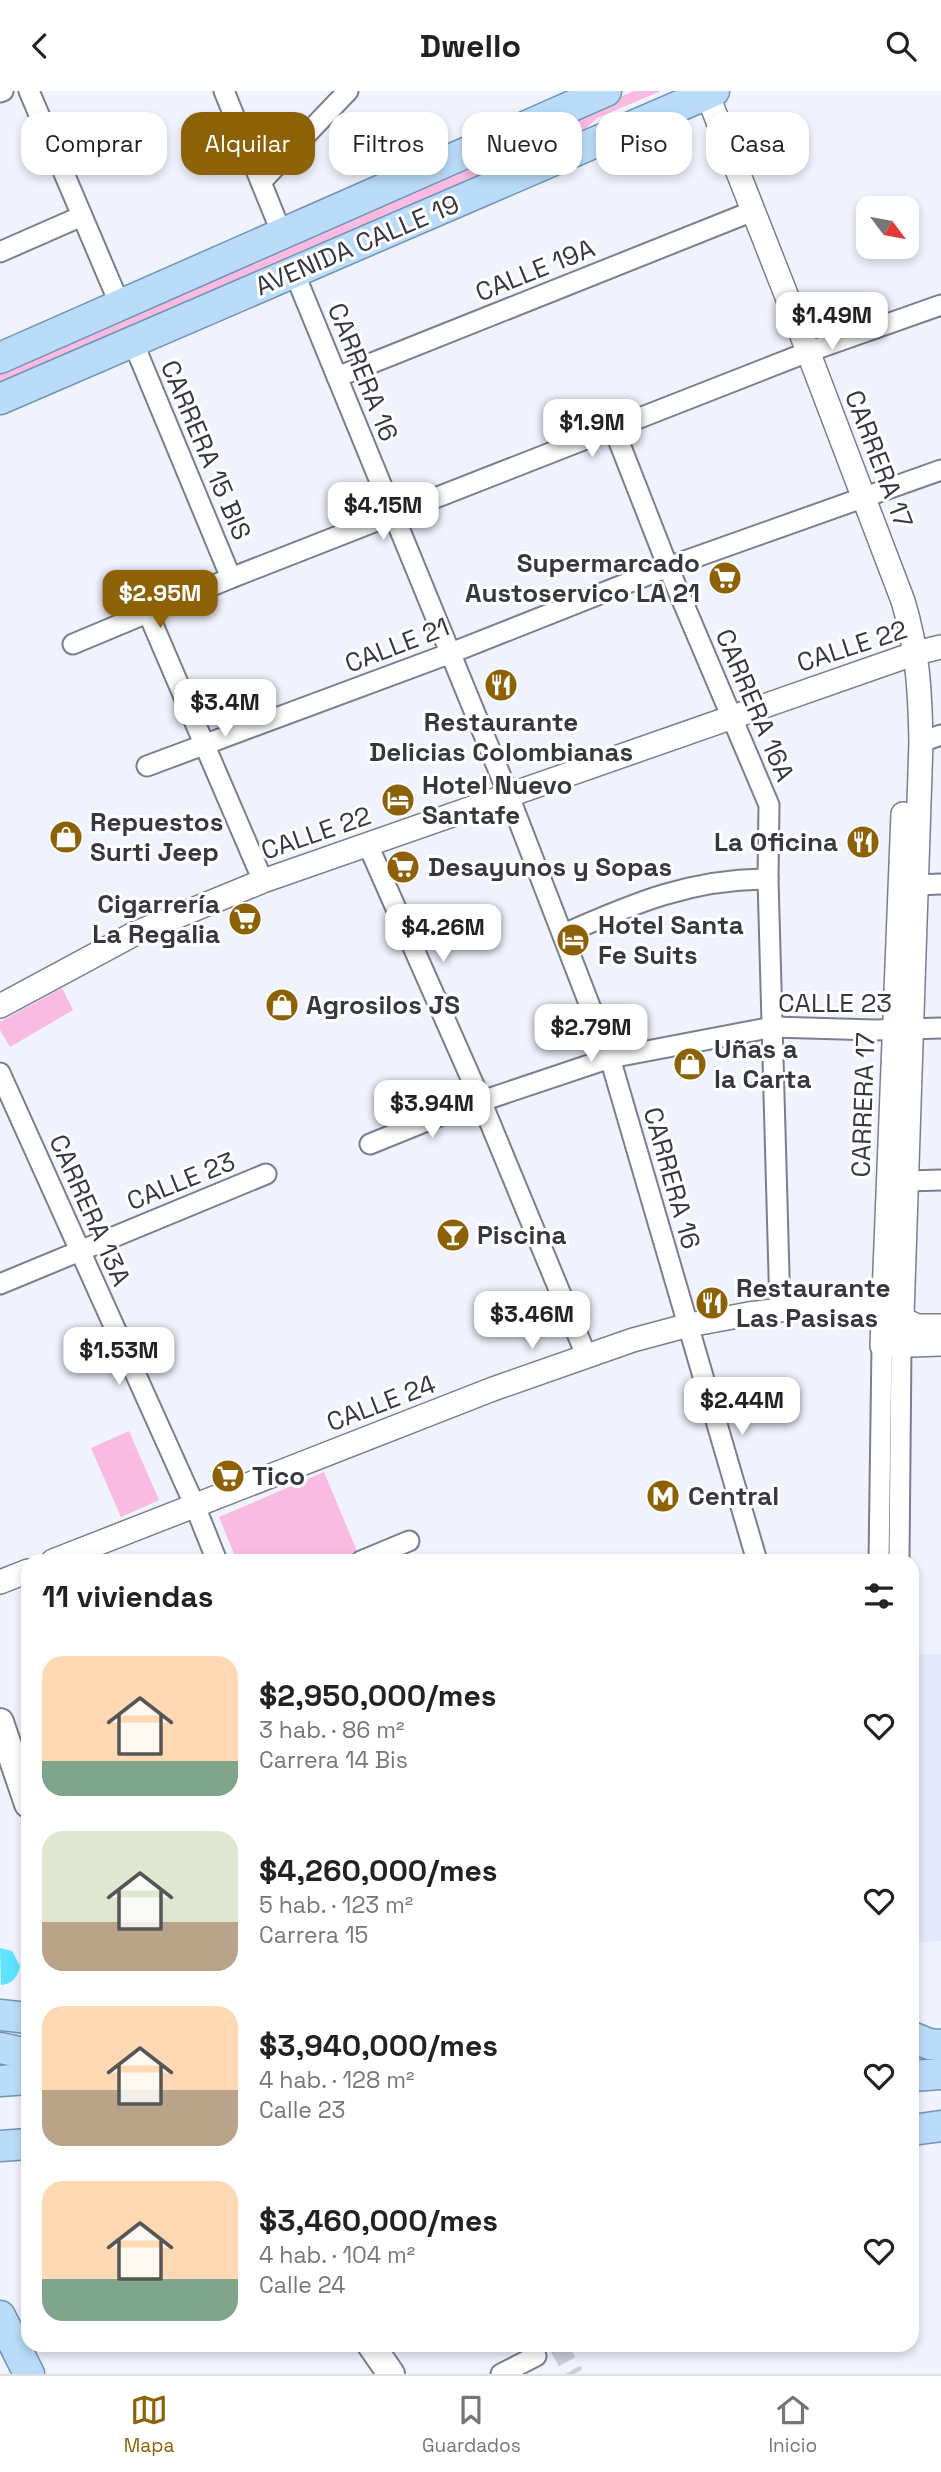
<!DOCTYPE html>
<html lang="es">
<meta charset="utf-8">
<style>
body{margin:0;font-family:"Space Grotesk",sans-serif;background:#f2f2f2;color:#222;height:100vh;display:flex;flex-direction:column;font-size:26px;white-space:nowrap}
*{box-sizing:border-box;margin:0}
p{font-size:23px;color:#767676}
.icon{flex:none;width:38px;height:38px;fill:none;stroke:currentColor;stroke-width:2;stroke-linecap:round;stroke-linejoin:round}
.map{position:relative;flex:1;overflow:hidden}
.drawer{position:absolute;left:21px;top:1463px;width:898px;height:798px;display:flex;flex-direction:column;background:#fff;border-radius:21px;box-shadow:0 4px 10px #0003}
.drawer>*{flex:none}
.hud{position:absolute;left:21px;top:21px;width:900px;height:63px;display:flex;gap:14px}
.needle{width:46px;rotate:122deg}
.controls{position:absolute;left:856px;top:105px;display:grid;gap:14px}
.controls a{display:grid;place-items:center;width:63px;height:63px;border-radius:14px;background:#fff;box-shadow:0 4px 10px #0003;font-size:35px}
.price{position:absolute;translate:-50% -60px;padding:0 16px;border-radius:14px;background:#fff;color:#222;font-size:23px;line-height:46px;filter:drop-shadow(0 2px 4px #0008)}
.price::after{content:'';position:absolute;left:50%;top:42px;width:21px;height:16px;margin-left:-10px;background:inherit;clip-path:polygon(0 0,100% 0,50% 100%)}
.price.current{background:#8d6106;color:#fff}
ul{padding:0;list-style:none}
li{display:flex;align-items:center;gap:21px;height:175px;padding:0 21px}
li span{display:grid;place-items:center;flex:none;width:196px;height:140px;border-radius:21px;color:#555}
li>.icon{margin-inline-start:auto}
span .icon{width:84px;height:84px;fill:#fffc;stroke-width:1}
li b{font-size:30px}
h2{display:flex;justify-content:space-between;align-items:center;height:84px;padding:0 21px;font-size:30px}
.chip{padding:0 24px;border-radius:21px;background:#fff;box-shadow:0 4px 10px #0003;font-size:24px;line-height:63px}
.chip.current{background:#8d6106;color:#fff}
header{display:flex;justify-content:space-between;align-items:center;height:91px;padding:0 21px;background:#fff;font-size:32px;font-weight:700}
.dock{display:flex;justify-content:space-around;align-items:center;height:98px;border-top:2px solid #e0e0e0;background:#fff;font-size:19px;color:#767676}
.dock a{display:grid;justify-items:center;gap:4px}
.dock .current{color:#8d6106}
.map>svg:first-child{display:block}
</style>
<header><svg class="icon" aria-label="back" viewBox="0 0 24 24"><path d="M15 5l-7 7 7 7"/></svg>Dwello<svg class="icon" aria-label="search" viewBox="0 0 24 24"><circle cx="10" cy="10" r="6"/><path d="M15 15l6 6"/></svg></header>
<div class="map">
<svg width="941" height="2283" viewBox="0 0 941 2283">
<rect width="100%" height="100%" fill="#f0f2fd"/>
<path fill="#e4e8fc" d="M 941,1563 L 941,1850 L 912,1852 L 912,1564 Z"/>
<g fill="#f9bbe1">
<path d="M 634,0 L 661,0 L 597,27 L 581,42 L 0,295 L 0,283 L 417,95 Z"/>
<path d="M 62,897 L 73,919 L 10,956 L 0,939 L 0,931 Z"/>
<path d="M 129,1340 L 159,1409 L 121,1426 L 91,1357 Z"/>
<path d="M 324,1381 L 357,1460 L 333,1470 L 237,1470 L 219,1426 Z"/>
</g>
<path fill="#5ee3fe" d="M 0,1857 L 12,1860 L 20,1875 C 18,1886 12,1893 1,1894 Z"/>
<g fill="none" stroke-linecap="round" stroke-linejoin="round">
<path stroke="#cbcdd7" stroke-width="19" stroke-dasharray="19 10" stroke-linecap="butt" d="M 558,2254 L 574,2283"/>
<defs>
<g id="minor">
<path d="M 29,0 L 120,214"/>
<path d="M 224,0 L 282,143"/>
<path d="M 0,1 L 3,0"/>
<path d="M 261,91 L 348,0"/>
<path d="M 0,161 L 82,125"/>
<path d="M 294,181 L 509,705 L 610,967 L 757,1470"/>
<path d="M 133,251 L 231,487"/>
<path d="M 337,286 L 753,120"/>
<path d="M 614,338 L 668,476 L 769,714 L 768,788 L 780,1219"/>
<path d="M 148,522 L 263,790"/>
<path d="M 73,553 L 231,487 L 808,261 L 941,214"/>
<path d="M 921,651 L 941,644"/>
<path d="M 147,675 L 451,562 L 668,476 L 941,379"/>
<path d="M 368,754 L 481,1010 L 586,1264"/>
<path d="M 916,794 L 941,793"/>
<path d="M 564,843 C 634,812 691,788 768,788"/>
<path d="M 0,982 L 195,1415 L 217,1470"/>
<path d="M 370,1053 L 449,1021 L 610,967 L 773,936 L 875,939 L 941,937"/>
<path d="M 907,1090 L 941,1089"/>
<path d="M 0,1193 L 266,1083"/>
<path d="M 361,1470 L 409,1450"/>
<path d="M 879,1470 L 882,1255"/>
<path d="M 899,1470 L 901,1255"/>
<path d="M 501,2283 L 536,2265"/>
</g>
<g id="tertiary">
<path d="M 706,0 L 793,221 L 903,510 C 918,559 920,601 921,651 L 901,1255"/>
<path d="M 903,723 L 882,1255 L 941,1253"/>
<path d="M 0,915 L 134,843 L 263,790 L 916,562 L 941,556"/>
<path d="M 53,1470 L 493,1298 L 633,1249 L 689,1234 L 749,1223 L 780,1219 L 862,1215 L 883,1219 L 917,1235 L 941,1235"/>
<path d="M 0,1491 L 28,1480"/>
</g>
<g id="secondary">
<path d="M 0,1631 L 28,1713"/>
<path d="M 371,2254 L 391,2283"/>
</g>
<g id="primary">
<path d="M 0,267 L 606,0"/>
<path d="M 0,308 L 714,0"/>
<path d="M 0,1924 L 28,1927"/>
<path d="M 912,1946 L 929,1953 L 941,1954"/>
<path d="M 0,1957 L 28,1963"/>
<path d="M 912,1985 L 941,1983"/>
<path d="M 0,1990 L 28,1988"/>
<path d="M 912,2039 L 941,2035"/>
<path d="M 0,2055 L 28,2053"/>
<path d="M 0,2225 L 29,2283"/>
</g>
</defs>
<use href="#minor" stroke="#7b7e8f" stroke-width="23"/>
<use href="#tertiary" stroke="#7b7e8f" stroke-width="26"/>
<use href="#secondary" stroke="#7b7e8f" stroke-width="30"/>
<use href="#primary" stroke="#6e94b5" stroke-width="33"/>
<use href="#minor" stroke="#fff" stroke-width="19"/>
<use href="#tertiary" stroke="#fff" stroke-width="23"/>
<use href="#secondary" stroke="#fff" stroke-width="26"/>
<use href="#primary" stroke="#badcf9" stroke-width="30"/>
</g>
<defs>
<symbol id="supermarket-disc" viewBox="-11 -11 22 22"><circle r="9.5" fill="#8d6106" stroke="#fff"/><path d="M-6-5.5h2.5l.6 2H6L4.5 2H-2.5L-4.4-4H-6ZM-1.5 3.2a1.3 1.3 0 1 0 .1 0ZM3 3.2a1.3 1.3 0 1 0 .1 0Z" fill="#fff"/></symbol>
<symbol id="restaurant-disc" viewBox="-11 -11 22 22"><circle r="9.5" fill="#8d6106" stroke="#fff"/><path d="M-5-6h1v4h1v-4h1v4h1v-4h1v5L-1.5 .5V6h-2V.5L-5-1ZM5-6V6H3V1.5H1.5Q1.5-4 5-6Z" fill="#fff"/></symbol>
<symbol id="hotel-disc" viewBox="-11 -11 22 22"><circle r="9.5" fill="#8d6106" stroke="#fff"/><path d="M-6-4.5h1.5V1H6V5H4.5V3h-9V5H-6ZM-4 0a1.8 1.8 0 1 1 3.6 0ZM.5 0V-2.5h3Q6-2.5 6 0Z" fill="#fff"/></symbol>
<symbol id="shop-disc" viewBox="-11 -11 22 22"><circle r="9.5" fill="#8d6106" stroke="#fff"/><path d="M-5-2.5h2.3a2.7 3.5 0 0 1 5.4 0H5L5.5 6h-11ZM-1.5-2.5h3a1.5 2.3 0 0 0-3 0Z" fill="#fff"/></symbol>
<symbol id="bar-disc" viewBox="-11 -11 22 22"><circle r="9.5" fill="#8d6106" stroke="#fff"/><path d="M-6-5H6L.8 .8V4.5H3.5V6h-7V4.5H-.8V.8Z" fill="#fff"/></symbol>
<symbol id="metro-disc" viewBox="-11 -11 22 22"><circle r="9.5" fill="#8d6106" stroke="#fff"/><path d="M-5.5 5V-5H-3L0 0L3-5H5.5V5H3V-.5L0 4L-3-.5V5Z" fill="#fff"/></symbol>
</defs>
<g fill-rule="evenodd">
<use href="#supermarket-disc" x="706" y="468" width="38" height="38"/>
<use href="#restaurant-disc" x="482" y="575" width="38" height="38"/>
<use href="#hotel-disc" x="379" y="690" width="38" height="38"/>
<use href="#shop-disc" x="47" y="727" width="38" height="38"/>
<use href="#restaurant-disc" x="844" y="732" width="38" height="38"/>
<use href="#supermarket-disc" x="384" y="757" width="38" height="38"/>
<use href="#supermarket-disc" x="226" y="809" width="38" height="38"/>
<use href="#hotel-disc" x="554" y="830" width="38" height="38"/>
<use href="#shop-disc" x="263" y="895" width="38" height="38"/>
<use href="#shop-disc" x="671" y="954" width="38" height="38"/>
<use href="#bar-disc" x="434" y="1125" width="38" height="38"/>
<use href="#restaurant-disc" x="693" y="1193" width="38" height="38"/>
<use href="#supermarket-disc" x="209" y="1366" width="38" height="38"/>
<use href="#metro-disc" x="644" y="1386" width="38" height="38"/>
</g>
<g text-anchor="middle" stroke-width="6" stroke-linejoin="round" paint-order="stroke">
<g font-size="26" fill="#37383f" stroke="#fff">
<text transform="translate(357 154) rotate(-23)" y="9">AVENIDA CALLE 19</text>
<text transform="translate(535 179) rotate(-22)" y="9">CALLE 19A</text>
<text transform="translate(363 281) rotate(68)" y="9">CARRERA 16</text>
<text transform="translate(206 359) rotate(67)" y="9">CARRERA 15 BIS</text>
<text transform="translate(879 368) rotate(69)" y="9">CARRERA 17</text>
<text transform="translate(397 554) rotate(-21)" y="9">CALLE 21</text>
<text transform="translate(852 555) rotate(-18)" y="9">CALLE 22</text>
<text transform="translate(755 614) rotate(67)" y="9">CARRERA 16A</text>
<text transform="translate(316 742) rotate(-19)" y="9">CALLE 22</text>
<text x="835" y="921">CALLE 23</text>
<text transform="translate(863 1014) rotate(-88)" y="9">CARRERA 17</text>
<text transform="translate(672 1087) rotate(74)" y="9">CARRERA 16</text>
<text transform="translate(181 1090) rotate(-22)" y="9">CALLE 23</text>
<text transform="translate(90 1119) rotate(66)" y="9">CARRERA 13A</text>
<text transform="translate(381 1312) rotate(-21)" y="9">CALLE 24</text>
</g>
<g font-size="26" font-weight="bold" fill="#37383f" stroke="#fff" text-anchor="start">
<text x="700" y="481" text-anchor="end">Supermarcado<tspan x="700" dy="30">Austoservico LA 21</tspan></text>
<text x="501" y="640" text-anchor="middle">Restaurante<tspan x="501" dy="30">Delicias Colombianas</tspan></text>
<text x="422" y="703">Hotel Nuevo<tspan x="422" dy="30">Santafe</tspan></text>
<text x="90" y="740">Repuestos<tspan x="90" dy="30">Surti Jeep</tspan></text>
<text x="838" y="760" text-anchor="end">La Oficina</text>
<text x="428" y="785">Desayunos y Sopas</text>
<text x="220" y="822" text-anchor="end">Cigarrería<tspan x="220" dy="30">La Regalia</tspan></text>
<text x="598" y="843">Hotel Santa<tspan x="598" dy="30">Fe Suits</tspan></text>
<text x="306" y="923">Agrosilos JS</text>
<text x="714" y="967">Uñas a<tspan x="714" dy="30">la Carta</tspan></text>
<text x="477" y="1153">Piscina</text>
<text x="736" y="1206">Restaurante<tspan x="736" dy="30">Las Pasisas</tspan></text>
<text x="252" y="1394">Tico</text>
<text x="688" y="1414">Central</text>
</g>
</g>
</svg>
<div class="controls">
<a><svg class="needle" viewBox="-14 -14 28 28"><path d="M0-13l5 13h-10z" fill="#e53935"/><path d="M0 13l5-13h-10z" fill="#767676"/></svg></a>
</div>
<b class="price" style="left:832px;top:261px">$1.49M</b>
<b class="price" style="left:592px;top:368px">$1.9M</b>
<b class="price" style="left:383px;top:451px">$4.15M</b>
<b class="price current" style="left:160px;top:539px">$2.95M</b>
<b class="price" style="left:225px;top:648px">$3.4M</b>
<b class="price" style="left:443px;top:873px">$4.26M</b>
<b class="price" style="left:591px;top:973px">$2.79M</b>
<b class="price" style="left:432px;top:1049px">$3.94M</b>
<b class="price" style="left:532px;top:1260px">$3.46M</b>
<b class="price" style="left:119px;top:1296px">$1.53M</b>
<b class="price" style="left:742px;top:1346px">$2.44M</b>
<div class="hud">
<a class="chip">Comprar</a>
<a class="chip current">Alquilar</a>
<a class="chip">Filtros</a>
<a class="chip">Nuevo</a>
<a class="chip">Piso</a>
<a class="chip">Casa</a>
</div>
<section class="drawer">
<h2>11 viviendas<svg class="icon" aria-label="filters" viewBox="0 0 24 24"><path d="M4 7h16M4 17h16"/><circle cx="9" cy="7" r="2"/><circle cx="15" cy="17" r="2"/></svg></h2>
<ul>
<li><span style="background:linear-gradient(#ffd9b3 75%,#7fa58c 0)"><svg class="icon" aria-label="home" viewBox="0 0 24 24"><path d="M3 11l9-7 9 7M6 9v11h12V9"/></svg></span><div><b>$2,950,000/mes</b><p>3 hab. · 86 m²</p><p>Carrera 14 Bis</p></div><svg class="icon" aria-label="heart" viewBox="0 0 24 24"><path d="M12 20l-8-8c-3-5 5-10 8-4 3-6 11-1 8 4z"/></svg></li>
<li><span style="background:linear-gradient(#dfe7d0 65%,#b9a48a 0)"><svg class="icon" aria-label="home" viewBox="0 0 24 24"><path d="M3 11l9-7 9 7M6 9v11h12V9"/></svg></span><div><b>$4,260,000/mes</b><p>5 hab. · 123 m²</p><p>Carrera 15</p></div><svg class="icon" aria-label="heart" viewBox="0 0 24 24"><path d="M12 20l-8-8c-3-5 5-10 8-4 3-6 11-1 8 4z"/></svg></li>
<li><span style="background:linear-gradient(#ffd9b3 60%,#b9a48a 0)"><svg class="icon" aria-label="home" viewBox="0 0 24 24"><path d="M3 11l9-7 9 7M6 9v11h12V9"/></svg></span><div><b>$3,940,000/mes</b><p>4 hab. · 128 m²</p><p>Calle 23</p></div><svg class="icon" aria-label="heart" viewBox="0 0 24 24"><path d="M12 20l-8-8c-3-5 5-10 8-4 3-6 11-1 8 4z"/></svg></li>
<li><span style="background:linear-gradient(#ffd9b3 70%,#7fa58c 0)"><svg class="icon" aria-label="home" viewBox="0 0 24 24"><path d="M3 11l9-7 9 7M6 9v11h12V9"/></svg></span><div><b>$3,460,000/mes</b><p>4 hab. · 104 m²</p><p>Calle 24</p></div><svg class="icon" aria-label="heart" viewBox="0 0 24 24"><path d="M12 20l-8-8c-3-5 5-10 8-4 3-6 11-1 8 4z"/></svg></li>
</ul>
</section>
</div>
<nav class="dock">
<a class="current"><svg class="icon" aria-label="map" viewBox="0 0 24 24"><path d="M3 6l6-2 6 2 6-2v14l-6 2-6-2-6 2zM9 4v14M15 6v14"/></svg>Mapa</a>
<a><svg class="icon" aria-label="saved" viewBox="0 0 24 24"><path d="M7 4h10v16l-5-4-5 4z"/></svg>Guardados</a>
<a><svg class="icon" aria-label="home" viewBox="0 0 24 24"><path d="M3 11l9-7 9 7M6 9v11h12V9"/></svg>Inicio</a>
</nav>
